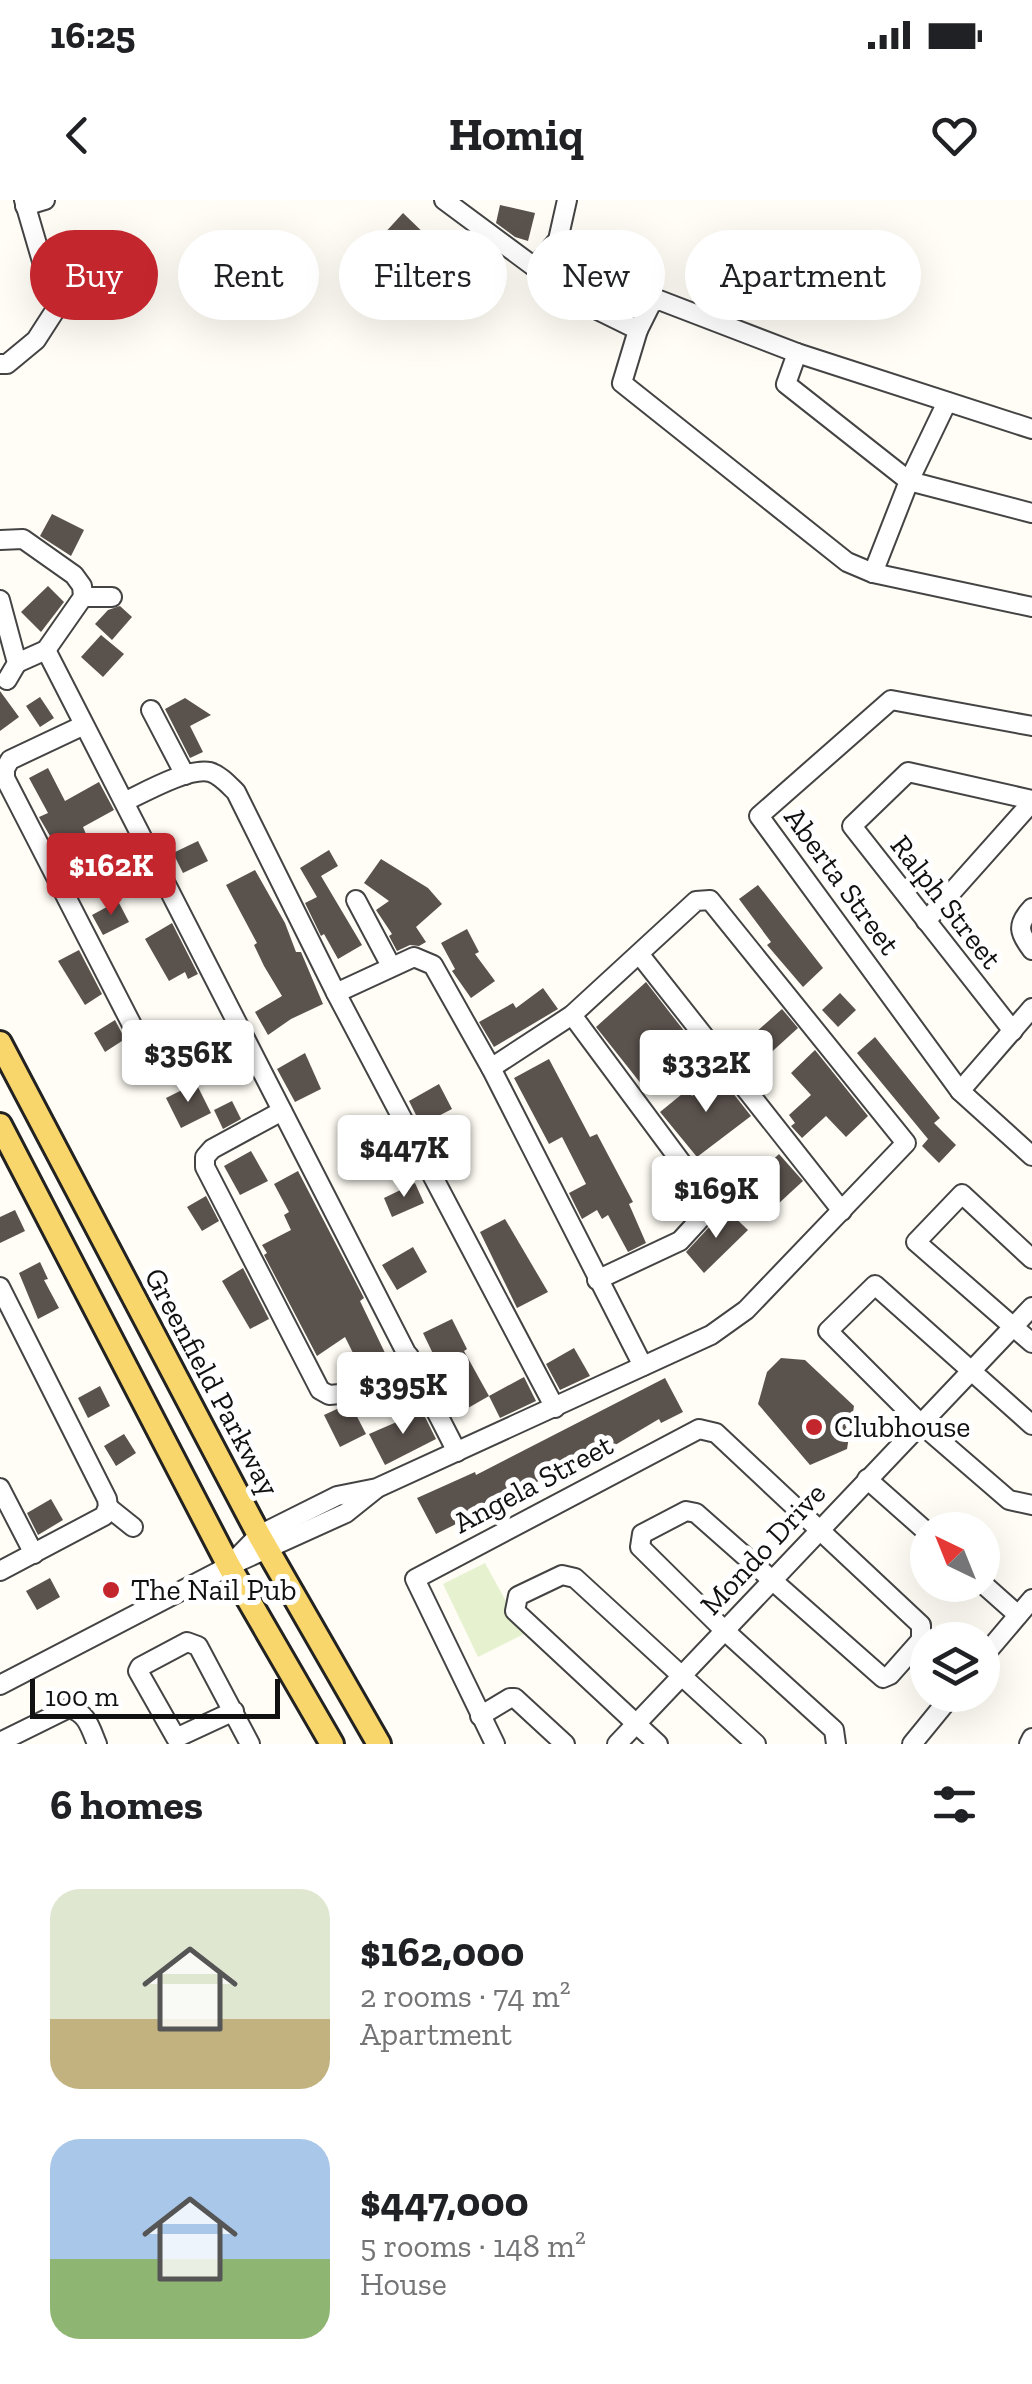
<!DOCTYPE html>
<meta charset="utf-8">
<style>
body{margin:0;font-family:"Zilla Slab",serif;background:#f2f2f2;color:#202124;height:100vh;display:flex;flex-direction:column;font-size:38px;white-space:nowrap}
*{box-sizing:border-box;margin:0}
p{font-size:32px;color:#757577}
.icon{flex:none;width:55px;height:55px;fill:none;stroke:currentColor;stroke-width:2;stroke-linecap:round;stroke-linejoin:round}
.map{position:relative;height:1544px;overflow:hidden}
.sheet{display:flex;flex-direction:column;background:#fff;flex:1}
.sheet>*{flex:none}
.banner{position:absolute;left:30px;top:30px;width:972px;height:90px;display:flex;gap:20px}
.needle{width:65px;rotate:317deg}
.controls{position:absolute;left:910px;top:1312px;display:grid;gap:20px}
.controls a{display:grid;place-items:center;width:90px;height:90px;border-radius:50%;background:#fff;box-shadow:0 10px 40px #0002;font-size:50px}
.scale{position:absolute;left:30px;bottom:25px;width:250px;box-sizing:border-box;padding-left:10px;border:5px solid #111;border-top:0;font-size:28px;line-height:35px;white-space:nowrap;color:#111;-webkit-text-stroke:8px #fff;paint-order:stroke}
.price{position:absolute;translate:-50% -85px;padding:0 22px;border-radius:10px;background:#fff;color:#222;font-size:32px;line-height:65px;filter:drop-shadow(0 2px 5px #0008)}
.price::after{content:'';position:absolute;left:50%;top:60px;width:30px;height:22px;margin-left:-15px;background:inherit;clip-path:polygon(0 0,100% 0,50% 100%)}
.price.active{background:#c4262e;color:#fff}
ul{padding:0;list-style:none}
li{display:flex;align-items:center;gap:30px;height:250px;padding:0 50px}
li span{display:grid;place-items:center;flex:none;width:280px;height:200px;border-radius:30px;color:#555}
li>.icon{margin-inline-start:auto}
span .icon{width:120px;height:120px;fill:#fffc;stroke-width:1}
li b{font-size:42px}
h2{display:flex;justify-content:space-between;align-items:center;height:120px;padding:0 50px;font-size:42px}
.tag{padding:0 35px;border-radius:45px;background:#fff;box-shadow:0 10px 40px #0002;font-size:35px;line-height:90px}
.tag.active{background:#c4262e;color:#fff}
.status{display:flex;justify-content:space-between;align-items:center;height:70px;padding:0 50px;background:#fff;direction:ltr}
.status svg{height:28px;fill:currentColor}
header{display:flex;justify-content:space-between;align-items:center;height:130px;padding:0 50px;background:#fff;font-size:45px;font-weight:700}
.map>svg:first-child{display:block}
</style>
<div class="status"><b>16:25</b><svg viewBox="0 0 49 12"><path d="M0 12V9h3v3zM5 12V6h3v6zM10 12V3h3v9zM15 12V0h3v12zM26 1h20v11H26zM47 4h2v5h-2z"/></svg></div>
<header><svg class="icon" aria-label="back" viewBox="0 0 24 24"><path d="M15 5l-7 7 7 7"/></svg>Homiq<svg class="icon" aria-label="heart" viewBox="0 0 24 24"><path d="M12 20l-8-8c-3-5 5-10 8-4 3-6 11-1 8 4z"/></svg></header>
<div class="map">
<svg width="1032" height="1544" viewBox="0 0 1032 1544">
<rect width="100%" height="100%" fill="#fffdf5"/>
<path fill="#e6f2cf" d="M 485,1363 L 524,1434 L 478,1457 L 443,1384 Z"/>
<g fill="#5a524d">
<path d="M 500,5 L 535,13 L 528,41 L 515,37 L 496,23 Z"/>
<path d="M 403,13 L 432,41 L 435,38 L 457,56 L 434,84 L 382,36 Z"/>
<path d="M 631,56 L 648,64 L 636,88 L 619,81 Z"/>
<path d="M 52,314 L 84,330 L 71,356 L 40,336 Z"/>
<path d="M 48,386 L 64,402 L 41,432 L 21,412 Z"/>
<path d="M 120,406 L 132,417 L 112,440 L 95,424 L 108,410 Z"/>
<path d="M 101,435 L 124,454 L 103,477 L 81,457 Z"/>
<path d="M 0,491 L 19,517 L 0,531 Z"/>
<path d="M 40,497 L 54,518 L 40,527 L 26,506 Z"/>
<path d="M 185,498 L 211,515 L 190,526 L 203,552 L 190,558 L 165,509 Z"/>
<path d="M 48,568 L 65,601 L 99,582 L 114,610 L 83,627 L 92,648 L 65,662 L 39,617 L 48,613 L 29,578 Z"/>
<path d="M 198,641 L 208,661 L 183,673 L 173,653 Z"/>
<path d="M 329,650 L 338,666 L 321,676 L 362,745 L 338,759 L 324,734 L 321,736 L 305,703 L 317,697 L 300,668 Z"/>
<path d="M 381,659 L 428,688 L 442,704 L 416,727 L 426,742 L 419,746 L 410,745 L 397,751 L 389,736 L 392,734 L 376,710 L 389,701 L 364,683 Z"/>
<path d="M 255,670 L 285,723 L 296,752 L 301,752 L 323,804 L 291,819 L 268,835 L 255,812 L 282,796 L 264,766 L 254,745 L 257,743 L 226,685 Z"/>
<path d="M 758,685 L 823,768 L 803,787 L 767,745 L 771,742 L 739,699 Z"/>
<path d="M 118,701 L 129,722 L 103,735 L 92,715 Z"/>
<path d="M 172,723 L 198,774 L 188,779 L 185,772 L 169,781 L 145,739 Z"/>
<path d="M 467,729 L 479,752 L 475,754 L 495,781 L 471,798 L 452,771 L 455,769 L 441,743 Z"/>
<path d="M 79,750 L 102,794 L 85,805 L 58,761 Z"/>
<path d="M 646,782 L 699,850 L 650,895 L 596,827 Z"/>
<path d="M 543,788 L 558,809 L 494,847 L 479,822 L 513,803 L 516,808 Z"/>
<path d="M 840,793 L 856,810 L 838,827 L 822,810 Z"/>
<path d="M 782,809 L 798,828 L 752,870 L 736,850 Z"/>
<path d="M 115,820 L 125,839 L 105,852 L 94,833 Z"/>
<path d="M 875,837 L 940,918 L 934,923 L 956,945 L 939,963 L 922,946 L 928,939 L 857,853 Z"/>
<path d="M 815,850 L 868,916 L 846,937 L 826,916 L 802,938 L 791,926 L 795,923 L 789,915 L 811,895 L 791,873 Z"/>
<path d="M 305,853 L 321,889 L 295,902 L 277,869 Z"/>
<path d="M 549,859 L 590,937 L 597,934 L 633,1002 L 629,1004 L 646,1043 L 628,1052 L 608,1015 L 602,1019 L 597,1010 L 582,1019 L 569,993 L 586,984 L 562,937 L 549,944 L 514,878 Z"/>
<path d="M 717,873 L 751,916 L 697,957 L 660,912 L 687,890 L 692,896 Z"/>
<path d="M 196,883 L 211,913 L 181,928 L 166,898 Z"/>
<path d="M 439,884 L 452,909 L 421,925 L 409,901 Z"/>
<path d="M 232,901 L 241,919 L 223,929 L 214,910 Z"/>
<path d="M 251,951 L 268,981 L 240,995 L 224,966 Z"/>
<path d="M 779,954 L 803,981 L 778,1004 L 754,977 Z"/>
<path d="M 298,971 L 364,1098 L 360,1101 L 386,1155 L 360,1167 L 345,1137 L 317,1156 L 264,1055 L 267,1053 L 262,1045 L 291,1030 L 284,1015 L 289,1012 L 274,984 Z"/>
<path d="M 415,983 L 424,1003 L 392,1017 L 384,998 Z"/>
<path d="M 206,996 L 219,1021 L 202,1031 L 187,1007 Z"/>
<path d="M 726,1009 L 748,1030 L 704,1073 L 686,1052 Z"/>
<path d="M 15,1010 L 25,1031 L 0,1043 L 0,1017 Z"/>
<path d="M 505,1019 L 548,1092 L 517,1108 L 480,1032 Z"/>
<path d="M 413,1047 L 427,1072 L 397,1090 L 382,1065 Z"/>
<path d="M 40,1062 L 48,1079 L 44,1080 L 59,1108 L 38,1119 L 19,1073 Z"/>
<path d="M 243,1068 L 269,1119 L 250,1129 L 222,1081 Z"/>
<path d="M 452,1119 L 467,1149 L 464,1151 L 489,1196 L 461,1212 L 423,1133 Z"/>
<path d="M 574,1148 L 590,1176 L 560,1190 L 546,1164 Z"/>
<path d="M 781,1158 L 805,1160 L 854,1206 L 847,1249 L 810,1265 L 758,1204 L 767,1172 Z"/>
<path d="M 524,1177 L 536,1201 L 500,1218 L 489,1196 Z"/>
<path d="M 665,1178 L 683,1212 L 661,1223 L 659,1219 L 605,1251 L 464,1315 L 466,1319 L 436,1334 L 417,1298 L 475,1272 L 476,1275 Z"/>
<path d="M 100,1186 L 110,1206 L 88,1218 L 78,1198 Z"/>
<path d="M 350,1203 L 366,1234 L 340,1247 L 324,1215 Z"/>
<path d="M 422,1211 L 436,1239 L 385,1265 L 369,1234 Z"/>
<path d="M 124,1234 L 136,1253 L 116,1266 L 104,1246 Z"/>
<path d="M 51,1299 L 63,1320 L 38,1335 L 27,1313 Z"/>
<path d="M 50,1378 L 60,1397 L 37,1410 L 26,1391 Z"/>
</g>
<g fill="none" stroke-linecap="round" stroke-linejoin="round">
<defs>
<g id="minor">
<path d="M 444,0 L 583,103 L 638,130 L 622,183 L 847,362 L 873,373 L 1032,407"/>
<path d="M 25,6 L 45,0"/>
<path d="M 535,67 L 558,40 L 567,0"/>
<path d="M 638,130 L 651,104 L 659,100 L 797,153 L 1032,229"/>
<path d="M 797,153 L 786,184 L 909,281 L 873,373"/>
<path d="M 0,164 L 7,164 L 36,140 L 56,109 L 24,0"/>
<path d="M 947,202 L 909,281 L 1032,313"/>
<path d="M 0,340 L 23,339 L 74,375 L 82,386 L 83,397 L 46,450 L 17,463"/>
<path d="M 83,397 L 112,397"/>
<path d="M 0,400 L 17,463 L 7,480"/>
<path d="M 46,450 L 457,1252"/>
<path d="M 151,510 L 185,575"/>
<path d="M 82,526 L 10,560 L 5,569 L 5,578 L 150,860 L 161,868 L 175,867 L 240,833"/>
<path d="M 1032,526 L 891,500 L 759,616 L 960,891 L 1032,956"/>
<path d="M 126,601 C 145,592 189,567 210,572 C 220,575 228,584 236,592 L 336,793 L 555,1208"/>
<path d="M 356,700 L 391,766"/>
<path d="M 1032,708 C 1016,725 1019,733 1032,750"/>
<path d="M 926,721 L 1032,602"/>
<path d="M 640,755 L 842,1011"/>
<path d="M 336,793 L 414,757 L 433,765 L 491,868 L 643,1166"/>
<path d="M 572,815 L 713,1005 L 680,1041 L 597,1080"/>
<path d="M 1013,831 L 852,626 L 908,572 L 1032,600"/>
<path d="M 960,891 L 1032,808"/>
<path d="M 282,911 L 212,949 L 205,957 L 205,967 L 320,1190 L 329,1195 L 340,1194 L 409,1156"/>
<path d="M 1032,1059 L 962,994 L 916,1042 L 1032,1143"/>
<path d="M 0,1087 L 107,1299 L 108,1307"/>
<path d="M 1032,1225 L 875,1085 L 828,1131 L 921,1224 L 1009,1300 L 1032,1305"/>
<path d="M 867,1279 L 928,1333"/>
<path d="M 0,1288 L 34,1354"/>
<path d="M 229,1366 L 259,1335 L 337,1296 L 377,1288 L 711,1135 L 746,1110 L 906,943 L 710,700 L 696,701 L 572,815 L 491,868"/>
<path d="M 0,1371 L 104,1316 L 108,1307 L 133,1327"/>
<path d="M 982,1383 L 1018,1415"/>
<path d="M 982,1458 L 1032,1399"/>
<path d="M 0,1485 L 229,1366 L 346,1313 L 376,1289"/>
<path d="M 234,1511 L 176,1538 L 138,1471 L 140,1467 L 187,1442 L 198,1446 L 250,1544"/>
<path d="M 480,1516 L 510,1498 L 515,1498 L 565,1544"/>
<path d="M 0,1542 L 69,1508 C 87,1513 90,1527 97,1544"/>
<path d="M 495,1544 L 415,1379 L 699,1229 L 716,1233 L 921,1425 L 921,1440 L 890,1475 L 883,1478 L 696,1313 L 686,1311 L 642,1334 L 640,1347 L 724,1430 L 834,1530 L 836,1544"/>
<path d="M 617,1544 L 1032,1107"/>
<path d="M 658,1544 L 515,1411 L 518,1396 L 562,1375 L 575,1378 L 756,1544"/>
<path d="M 912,1544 L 952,1495"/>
<path d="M 1029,1544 L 1032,1538"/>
</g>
<g id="major">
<path d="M 0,843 L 259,1335 L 379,1544"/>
<path d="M 0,925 L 229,1366 L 332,1544"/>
</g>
</defs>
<use href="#minor" stroke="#444" stroke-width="22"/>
<use href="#major" stroke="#222" stroke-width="28"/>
<use href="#minor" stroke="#fff" stroke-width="18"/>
<use href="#major" stroke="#f9d66b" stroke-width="22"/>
</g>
<g fill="#c4262e" stroke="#fff" stroke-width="4">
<circle cx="814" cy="1227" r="10"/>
<circle cx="111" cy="1390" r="10"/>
</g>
<g text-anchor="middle" stroke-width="10" stroke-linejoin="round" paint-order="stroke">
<g font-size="30" fill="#111" stroke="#fff">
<text transform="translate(842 681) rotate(54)" y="10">Aberta Street</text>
<text transform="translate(946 702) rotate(52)" y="10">Ralph Street</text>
<text transform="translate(212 1182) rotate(62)" y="10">Greenfield Parkway</text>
<text transform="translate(533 1284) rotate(-28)" y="10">Angela Street</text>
<text transform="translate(763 1349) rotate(-47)" y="10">Mondo Drive</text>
</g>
<g font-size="30" fill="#111" stroke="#fff" text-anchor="start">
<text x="834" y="1237">Clubhouse</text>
<text x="131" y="1400">The Nail Pub</text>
</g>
</g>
</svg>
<div class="controls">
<a><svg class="needle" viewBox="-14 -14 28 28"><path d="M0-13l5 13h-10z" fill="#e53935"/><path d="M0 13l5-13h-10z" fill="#757577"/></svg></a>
<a><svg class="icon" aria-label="layers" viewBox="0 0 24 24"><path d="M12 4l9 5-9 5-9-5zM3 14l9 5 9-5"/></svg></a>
</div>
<div class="scale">100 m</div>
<b class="price active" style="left:111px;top:718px">$162K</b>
<b class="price" style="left:188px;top:905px">$356K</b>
<b class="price" style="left:706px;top:915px">$332K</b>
<b class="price" style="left:404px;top:1000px">$447K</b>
<b class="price" style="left:716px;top:1041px">$169K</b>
<b class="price" style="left:403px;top:1237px">$395K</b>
<div class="banner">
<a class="tag active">Buy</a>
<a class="tag">Rent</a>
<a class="tag">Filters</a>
<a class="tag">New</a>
<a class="tag">Apartment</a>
</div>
</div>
<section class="sheet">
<h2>6 homes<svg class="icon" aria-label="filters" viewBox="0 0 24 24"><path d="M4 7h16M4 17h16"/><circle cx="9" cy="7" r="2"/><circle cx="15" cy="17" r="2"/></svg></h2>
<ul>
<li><span style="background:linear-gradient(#dfe7d0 65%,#c2b280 0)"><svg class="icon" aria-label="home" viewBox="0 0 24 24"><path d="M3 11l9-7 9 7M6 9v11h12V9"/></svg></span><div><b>$162,000</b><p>2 rooms · 74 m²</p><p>Apartment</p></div></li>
<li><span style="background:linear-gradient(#a9c7e8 60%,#8fb573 0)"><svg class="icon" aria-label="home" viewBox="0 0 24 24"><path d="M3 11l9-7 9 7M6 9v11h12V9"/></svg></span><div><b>$447,000</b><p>5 rooms · 148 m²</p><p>House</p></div></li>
</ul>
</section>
